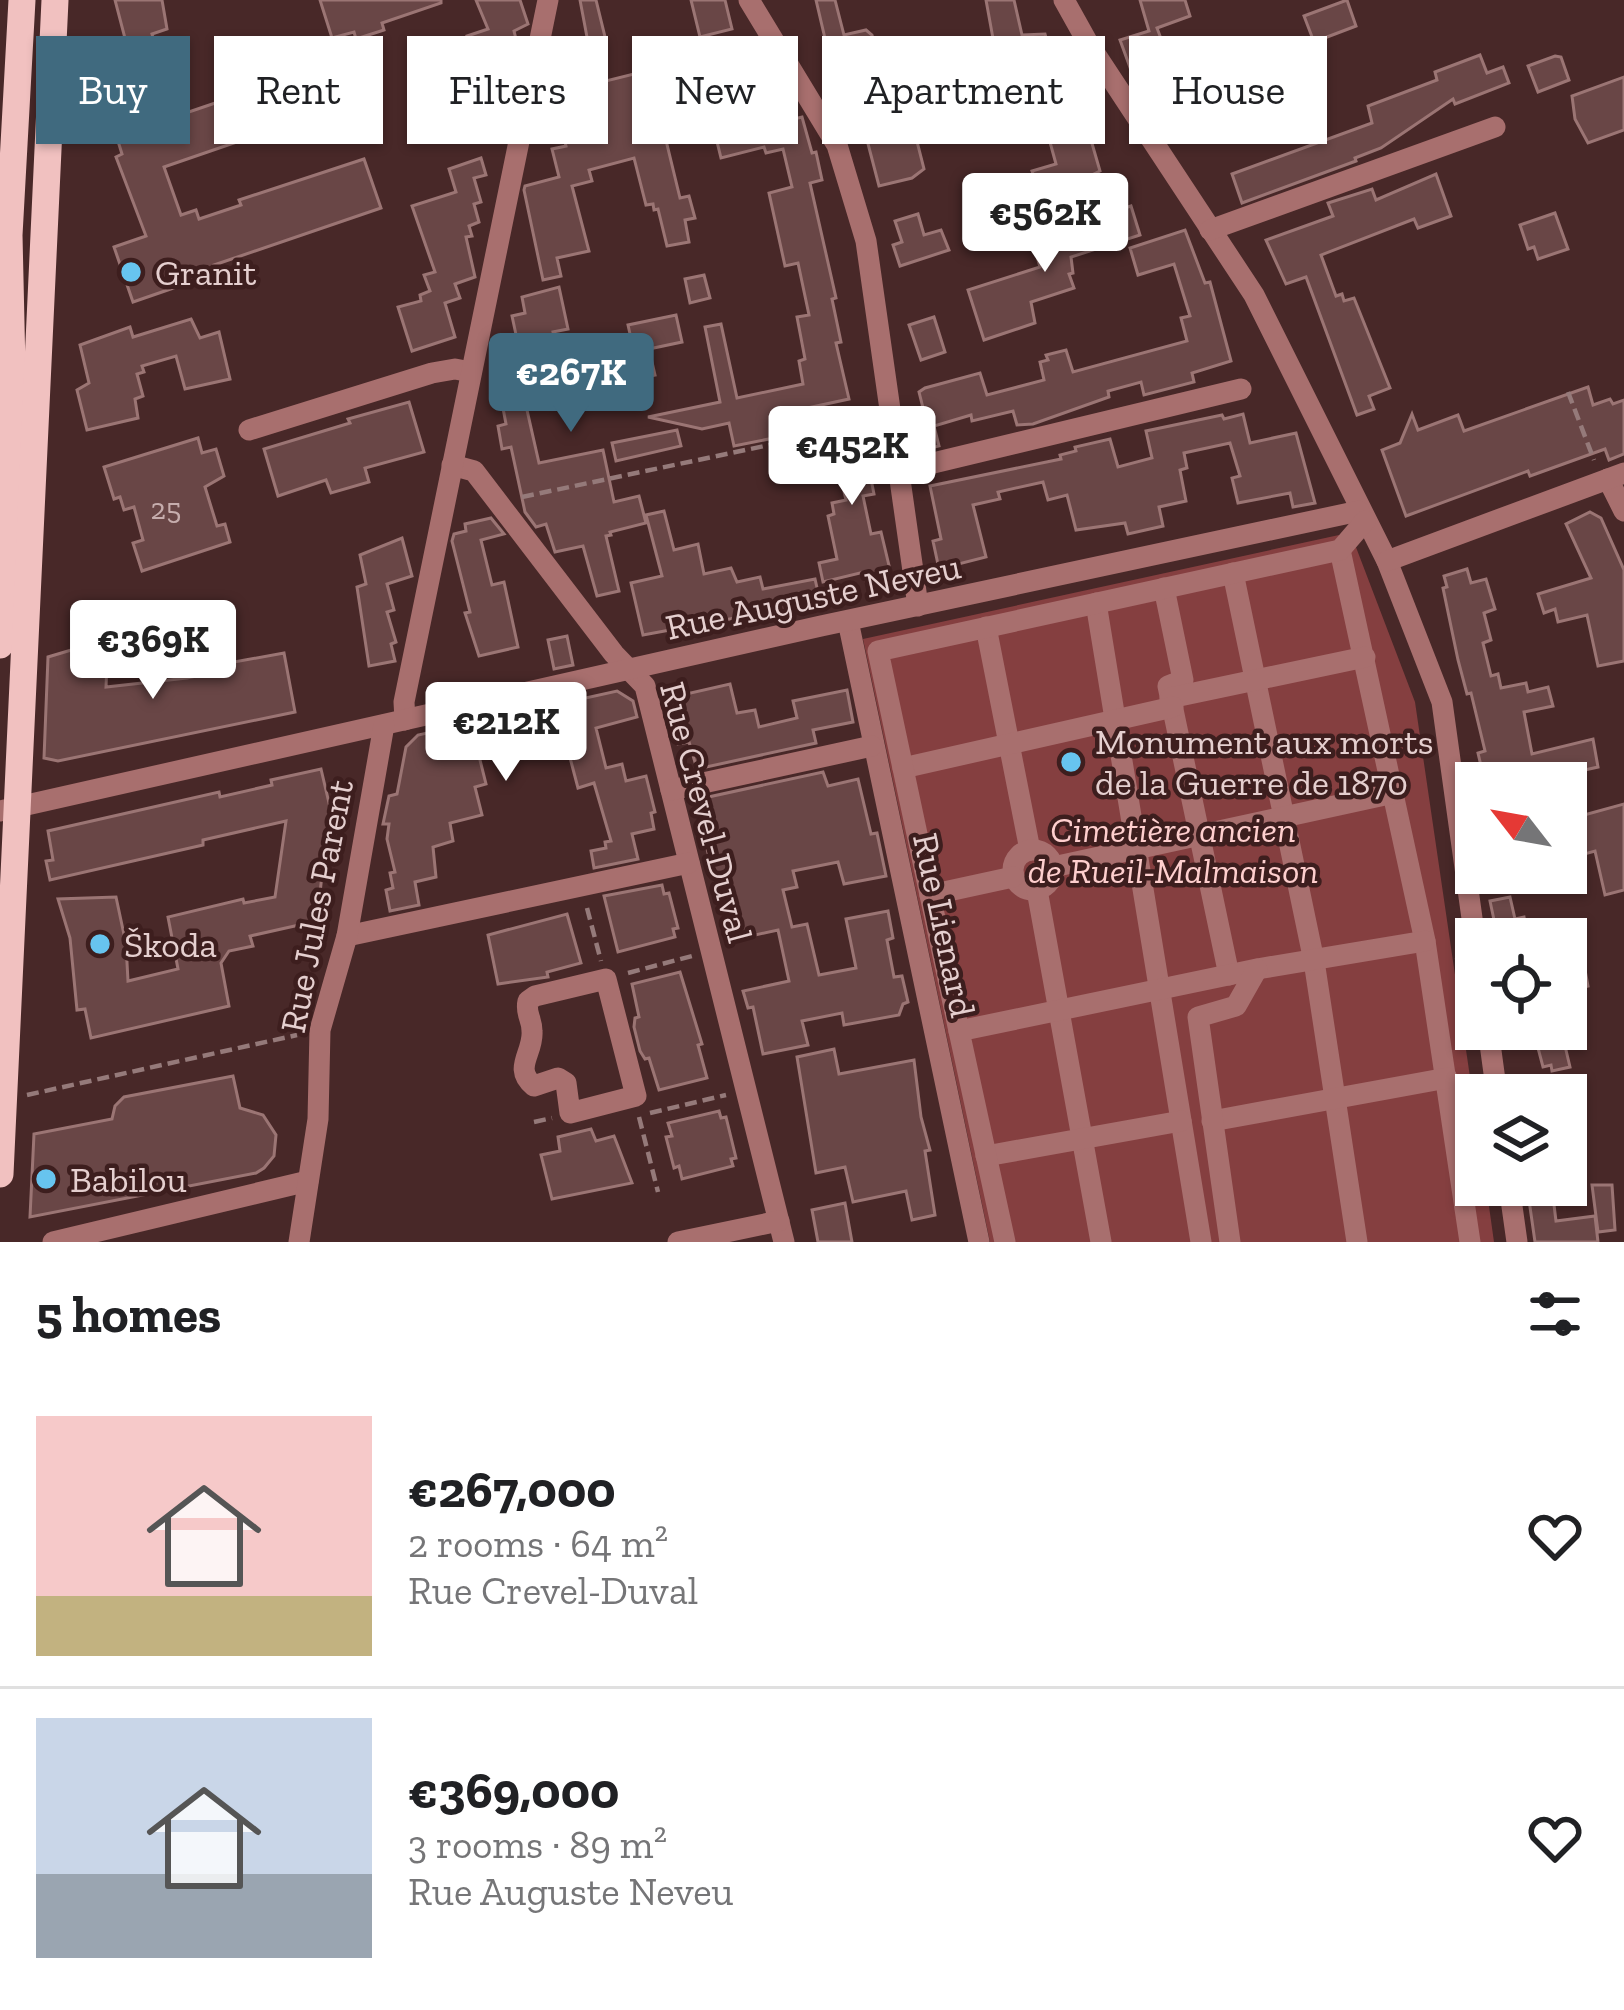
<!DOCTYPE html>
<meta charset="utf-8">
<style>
body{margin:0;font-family:"Zilla Slab",serif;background:#f6f6f6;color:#202124;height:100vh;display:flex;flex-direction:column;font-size:45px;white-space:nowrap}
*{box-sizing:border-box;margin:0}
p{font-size:39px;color:#757577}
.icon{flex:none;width:66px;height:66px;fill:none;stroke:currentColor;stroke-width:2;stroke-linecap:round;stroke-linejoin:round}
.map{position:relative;height:1242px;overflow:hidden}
.side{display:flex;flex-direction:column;background:#fff;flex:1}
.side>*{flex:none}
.banner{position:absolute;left:36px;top:36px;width:1554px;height:108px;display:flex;gap:24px}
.needle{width:78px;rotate:301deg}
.tools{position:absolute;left:1455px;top:762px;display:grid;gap:24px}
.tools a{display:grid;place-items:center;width:132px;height:132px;border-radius:0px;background:#fff;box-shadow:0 3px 9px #0004;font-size:60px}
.price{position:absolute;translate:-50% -102px;padding:0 27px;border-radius:12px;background:#fff;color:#222;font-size:39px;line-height:78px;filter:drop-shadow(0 3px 6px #0008)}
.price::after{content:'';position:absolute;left:50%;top:72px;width:36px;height:27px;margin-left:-18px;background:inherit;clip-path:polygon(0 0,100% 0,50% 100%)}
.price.current{background:#406a7f;color:#fff}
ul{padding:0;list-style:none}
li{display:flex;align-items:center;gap:36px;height:300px;padding:0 36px}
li+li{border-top:3px solid #e0e0e0}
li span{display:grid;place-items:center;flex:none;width:336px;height:240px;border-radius:0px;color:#555}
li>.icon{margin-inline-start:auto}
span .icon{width:144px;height:144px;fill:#fffc;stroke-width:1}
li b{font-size:51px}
h2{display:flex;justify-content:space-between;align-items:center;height:144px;padding:0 36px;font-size:51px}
.chip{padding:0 42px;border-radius:0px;background:#fff;box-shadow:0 3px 9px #0004;font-size:42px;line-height:108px}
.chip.current{background:#406a7f;color:#fff}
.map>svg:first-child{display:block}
</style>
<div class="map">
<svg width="1624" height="1242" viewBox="0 0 1624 1242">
<rect width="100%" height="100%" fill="#482828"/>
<path fill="#853f40" d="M 1339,535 L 1354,542 L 1415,702 L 1476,1118 L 1476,1185 L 1486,1185 L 1494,1242 L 990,1242 L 863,639 Z"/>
<g fill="#694646" stroke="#9b7574" stroke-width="3">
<path d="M 115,0 L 162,0 L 167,29 L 152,34 L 177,116 L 268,85 L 283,126 L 164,167 L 181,215 L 196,210 L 199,219 L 241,205 L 239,200 L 364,159 L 381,208 L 214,265 L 217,273 L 133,302 L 114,247 L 146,236 L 116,157 L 122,154 L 108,109 L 78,120 L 85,55 L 126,42 Z"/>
<path d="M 320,0 L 441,0 L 441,3 L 382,23 L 384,30 L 356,39 L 354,32 L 332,38 Z"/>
<path d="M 476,0 L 520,0 L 528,24 L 514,31 L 517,43 L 474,58 L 467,36 L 488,29 Z"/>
<path d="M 580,0 L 596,0 L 606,41 L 590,45 L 598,83 L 662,67 L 677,129 L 664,132 L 680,198 L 689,196 L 695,218 L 685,220 L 689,242 L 667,246 L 658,209 L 654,210 L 653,204 L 646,205 L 634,158 L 589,170 L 592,181 L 572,186 L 589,251 L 557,258 L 561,276 L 543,280 L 524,190 L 525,186 L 559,177 L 552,149 L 566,146 L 548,73 L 550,66 L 570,62 L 566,42 L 587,37 Z"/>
<path d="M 691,0 L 725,0 L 732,29 L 700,37 Z"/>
<path d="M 816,0 L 835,0 L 844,35 L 866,30 L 872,35 L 881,68 L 896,64 L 900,84 L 893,87 L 902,120 L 911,118 L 924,169 L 912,178 L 879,186 L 854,90 L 838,94 Z"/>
<path d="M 986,0 L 1014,0 L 1022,35 L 1045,34 L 1049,49 L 1069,42 L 1088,121 L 1097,119 L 1101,137 L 1091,140 L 1100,171 L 1079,181 L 1080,184 L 1042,198 L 1032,171 L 1056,164 L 1045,124 L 1054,121 L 1045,89 L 1034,92 L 1025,61 L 1016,64 L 1013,51 L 996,55 Z"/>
<path d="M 1140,0 L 1185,0 L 1190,16 L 1157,28 L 1176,79 L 1139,92 L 1120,40 L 1149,31 Z"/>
<path d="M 1347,0 L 1356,26 L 1314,42 L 1304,16 Z"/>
<path d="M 748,48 L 754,69 L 768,66 L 774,92 L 783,90 L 790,120 L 802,117 L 812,153 L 816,152 L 822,180 L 810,183 L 836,298 L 832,299 L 841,342 L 836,343 L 849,399 L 789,412 L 794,434 L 734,446 L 729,423 L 702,429 L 648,417 L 720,402 L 705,327 L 721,324 L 737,398 L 803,384 L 799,361 L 805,359 L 797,317 L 809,315 L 798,263 L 785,266 L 769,193 L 792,187 L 783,149 L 766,153 L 764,147 L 721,158 L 709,109 L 721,106 L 719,99 L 736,95 L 726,53 Z"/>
<path d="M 1480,55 L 1487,73 L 1503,67 L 1509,83 L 1455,104 L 1453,99 L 1381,148 L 1355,158 L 1356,161 L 1242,203 L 1232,174 L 1372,123 L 1368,106 L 1437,80 L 1435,72 Z"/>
<path d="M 1555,56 L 1561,57 L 1569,80 L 1538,92 L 1528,66 Z"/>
<path d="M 1228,73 L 1236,93 L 1211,102 L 1203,82 Z"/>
<path d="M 1624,77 L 1624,130 L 1588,143 L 1575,119 L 1572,96 Z"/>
<path d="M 496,106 L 504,128 L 478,136 L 470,115 Z"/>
<path d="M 481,158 L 486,175 L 474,178 L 481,202 L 474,204 L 479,222 L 469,226 L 472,236 L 466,237 L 475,277 L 455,284 L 460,298 L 445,303 L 455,337 L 412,351 L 398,307 L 421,301 L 420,295 L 430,291 L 424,275 L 435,272 L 412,206 L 456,192 L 449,169 Z"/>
<path d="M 1436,174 L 1451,216 L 1418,228 L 1414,219 L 1321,255 L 1336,296 L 1342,294 L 1344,301 L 1354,298 L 1390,388 L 1369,396 L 1374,409 L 1357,415 L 1306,277 L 1286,284 L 1266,240 L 1333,216 L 1328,203 L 1372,189 L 1376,200 Z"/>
<path d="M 1131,206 L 1140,235 L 1071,257 L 1073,273 L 1069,274 L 1074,288 L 1031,302 L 1035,323 L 984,340 L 968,290 L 1040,267 L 1034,246 L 1093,228 L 1090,219 Z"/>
<path d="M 1555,213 L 1568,249 L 1538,259 L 1534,247 L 1528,249 L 1520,225 Z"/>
<path d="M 918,214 L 924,235 L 941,230 L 949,250 L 900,266 L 893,245 L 902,242 L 895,221 Z"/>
<path d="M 1185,230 L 1205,283 L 1210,282 L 1231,361 L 1192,373 L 1194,382 L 1144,395 L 1141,382 L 1108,391 L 1109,397 L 1033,424 L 1017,425 L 1013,411 L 972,421 L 971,415 L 934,426 L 939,446 L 919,451 L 910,416 L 924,412 L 919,392 L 925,388 L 980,373 L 987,395 L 1044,380 L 1040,362 L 1048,360 L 1046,355 L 1066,350 L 1073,372 L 1187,341 L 1181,318 L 1190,316 L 1174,264 L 1138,275 L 1130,248 Z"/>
<path d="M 704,275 L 710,298 L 690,303 L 685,279 Z"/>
<path d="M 559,287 L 568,329 L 553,332 L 562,368 L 634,352 L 628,325 L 676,315 L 682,342 L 649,349 L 655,375 L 631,380 L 629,371 L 533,393 L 535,408 L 527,410 L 539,463 L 603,450 L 614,502 L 639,496 L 646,523 L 610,532 L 611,535 L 606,536 L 619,591 L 597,596 L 583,546 L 555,552 L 546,524 L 536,527 L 525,512 L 511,447 L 502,449 L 498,426 L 506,424 L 498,382 L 517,378 L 514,360 L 521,358 L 512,316 L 525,313 L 522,297 Z"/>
<path d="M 934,317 L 945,352 L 921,360 L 909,325 Z"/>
<path d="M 191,319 L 200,338 L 219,332 L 230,379 L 185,389 L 176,356 L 142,366 L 144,372 L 137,374 L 143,396 L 135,399 L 138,418 L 87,430 L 77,390 L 89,383 L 80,345 L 130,327 L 133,337 Z"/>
<path d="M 1588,387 L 1593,405 L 1610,399 L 1613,404 L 1624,400 L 1624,454 L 1609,460 L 1605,449 L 1530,476 L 1528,471 L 1406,516 L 1382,450 L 1400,443 L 1412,414 L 1418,430 L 1458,415 L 1464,431 Z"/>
<path d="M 409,402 L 424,452 L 365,468 L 369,482 L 331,493 L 326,480 L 278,496 L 264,449 L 350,423 L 348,419 Z"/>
<path d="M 1243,414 L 1250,443 L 1296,433 L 1315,503 L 1293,507 L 1290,493 L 1238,503 L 1232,478 L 1240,476 L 1230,443 L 1184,453 L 1187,468 L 1180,470 L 1186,501 L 1159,507 L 1163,526 L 1128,534 L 1125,523 L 1076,530 L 1067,495 L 1048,500 L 1043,482 L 998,492 L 1000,499 L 973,505 L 986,557 L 939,569 L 933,541 L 941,539 L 930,486 L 1061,459 L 1060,455 L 1076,451 L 1075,447 L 1110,439 L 1118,467 L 1152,458 L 1146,431 L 1222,415 L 1224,419 Z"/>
<path d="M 878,429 L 881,452 L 869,454 L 871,463 L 868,464 L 874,494 L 863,496 L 871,534 L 881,532 L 891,574 L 866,581 L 864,572 L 823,582 L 819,563 L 837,559 L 828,516 L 834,514 L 832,503 L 846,500 L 836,458 L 806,465 L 801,446 Z"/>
<path d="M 677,430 L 681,446 L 616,461 L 612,443 Z"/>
<path d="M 198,438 L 202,453 L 216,449 L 224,476 L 205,487 L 217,526 L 225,524 L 230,542 L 142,571 L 133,543 L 143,540 L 134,507 L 124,510 L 120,497 L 114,499 L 104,467 Z"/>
<path d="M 664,511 L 674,550 L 698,544 L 704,574 L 731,568 L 737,582 L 760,577 L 763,589 L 815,579 L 820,601 L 736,624 L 735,618 L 643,635 L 631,583 L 662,576 L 646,515 Z"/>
<path d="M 1590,512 L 1601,518 L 1624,570 L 1624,661 L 1598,666 L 1587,615 L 1558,622 L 1555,609 L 1544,613 L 1538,594 L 1591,578 L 1566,524 Z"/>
<path d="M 491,518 L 504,534 L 481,540 L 492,585 L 504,582 L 518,647 L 479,656 L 465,613 L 470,612 L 452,541 L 454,534 L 466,531 L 465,524 Z"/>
<path d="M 402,538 L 412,576 L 387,584 L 394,610 L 387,612 L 396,642 L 391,644 L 395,661 L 369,666 L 357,587 L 366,584 L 360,555 Z"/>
<path d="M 1467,569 L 1471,583 L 1486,579 L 1495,609 L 1484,613 L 1491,640 L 1483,643 L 1491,676 L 1498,674 L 1501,688 L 1526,683 L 1528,692 L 1548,687 L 1553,706 L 1524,712 L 1532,754 L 1593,739 L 1598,767 L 1558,776 L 1559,783 L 1485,783 L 1478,753 L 1485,751 L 1471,693 L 1467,694 L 1458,660 L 1443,588 L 1447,587 L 1444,576 Z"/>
<path d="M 567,636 L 573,665 L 554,669 L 548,640 Z"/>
<path d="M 108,639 L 106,687 L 187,678 L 224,670 L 223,664 L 284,653 L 295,712 L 58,761 L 44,758 L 48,657 Z"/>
<path d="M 730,684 L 737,713 L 755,710 L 759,727 L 797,718 L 793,701 L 847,690 L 853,722 L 813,730 L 816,743 L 697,769 L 689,742 L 678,744 L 664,699 Z"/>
<path d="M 617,691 L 633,701 L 637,717 L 596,728 L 606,768 L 622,764 L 626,781 L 646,776 L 655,812 L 651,813 L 654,829 L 632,834 L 638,859 L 594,868 L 591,851 L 606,848 L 605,842 L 611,841 L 594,783 L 578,788 L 564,735 L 479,756 L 486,784 L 475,787 L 482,815 L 450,823 L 453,841 L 433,847 L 436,877 L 415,882 L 419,905 L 390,911 L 386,890 L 393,888 L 390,873 L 395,872 L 387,839 L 389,824 L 383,824 L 389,796 L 397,794 L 406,747 L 418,735 Z"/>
<path d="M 321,769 L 333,820 L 324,856 L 317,921 L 250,936 L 253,946 L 229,951 L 221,963 L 229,1006 L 91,1038 L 85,1009 L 77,1010 L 70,938 L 58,899 L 116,897 L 126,944 L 128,981 L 178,969 L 168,917 L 243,899 L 244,903 L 275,897 L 286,821 L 203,840 L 203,845 L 50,880 L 46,861 L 53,860 L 48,831 L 219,792 L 220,797 L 272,785 L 271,780 Z"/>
<path d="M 823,772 L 828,786 L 858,779 L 871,834 L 877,833 L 886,876 L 844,884 L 838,862 L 793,871 L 797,887 L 783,890 L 792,927 L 807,924 L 819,975 L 856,968 L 846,919 L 888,911 L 893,938 L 887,940 L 894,977 L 902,976 L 908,1002 L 903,1004 L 899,1015 L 844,1025 L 842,1013 L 802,1021 L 808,1045 L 763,1054 L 753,1007 L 748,1008 L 743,991 L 789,981 L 778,930 L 737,939 L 725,886 L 716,888 L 706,844 L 713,842 L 704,798 Z"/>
<path d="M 1624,804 L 1624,890 L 1605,895 L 1595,851 L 1566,859 L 1566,820 Z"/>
<path d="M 662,885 L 664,894 L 669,893 L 678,928 L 673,929 L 675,937 L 618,952 L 604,896 Z"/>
<path d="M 1510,897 L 1515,919 L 1524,917 L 1528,939 L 1498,939 L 1490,901 Z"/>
<path d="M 567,914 L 581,963 L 547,972 L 548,977 L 498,984 L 488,935 Z"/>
<path d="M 1583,959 L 1588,986 L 1566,991 L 1566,961 Z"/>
<path d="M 680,972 L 702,1044 L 698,1045 L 707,1078 L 659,1090 L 649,1058 L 645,1059 L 640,1051 L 634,1027 L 635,1018 L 639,1017 L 632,984 Z"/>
<path d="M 1533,1029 L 1561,1029 L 1570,1067 L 1552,1071 L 1551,1065 L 1543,1067 Z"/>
<path d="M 834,1049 L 839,1074 L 914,1060 L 921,1117 L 930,1150 L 925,1151 L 935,1215 L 912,1220 L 906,1191 L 853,1202 L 845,1167 L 816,1173 L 797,1057 Z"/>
<path d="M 233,1076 L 240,1108 L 263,1115 L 276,1135 L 274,1156 L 264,1168 L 256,1173 L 30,1217 L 34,1134 L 112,1119 L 115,1106 L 124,1097 Z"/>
<path d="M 719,1111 L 721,1118 L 726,1117 L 736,1158 L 731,1159 L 733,1166 L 682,1179 L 679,1166 L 674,1168 L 666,1137 L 672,1136 L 668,1123 Z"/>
<path d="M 591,1129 L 596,1141 L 614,1136 L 632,1183 L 552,1199 L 541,1155 L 560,1151 L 558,1137 Z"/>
<path d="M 1592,1185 L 1612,1185 L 1615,1230 L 1598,1232 Z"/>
<path d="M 1553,1197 L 1556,1221 L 1595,1216 L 1598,1242 L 1535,1242 L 1529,1200 Z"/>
<path d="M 845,1203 L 852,1242 L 818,1242 L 812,1210 Z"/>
</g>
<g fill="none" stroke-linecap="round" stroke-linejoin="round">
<g stroke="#957a7a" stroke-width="4.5" stroke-dasharray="12 6" stroke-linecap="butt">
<path d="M 1568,392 L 1594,460"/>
<path d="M 522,497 L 869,424"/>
<path d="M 587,908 L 601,961"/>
<path d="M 1457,958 L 1467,1024"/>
<path d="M 628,973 L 692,956"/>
<path d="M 27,1095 L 297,1035"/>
<path d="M 650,1113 L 726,1095"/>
<path d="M 639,1117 L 658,1192"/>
<path d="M 534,1122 L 552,1118"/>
</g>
<g stroke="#a86f6e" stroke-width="21">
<path d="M 749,0 L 837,145 L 866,241 L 918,606"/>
<path d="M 1064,0 L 1088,43 L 1254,295 L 1387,561 L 1442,702 L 1476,947"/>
<path d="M 1210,230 L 1495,127"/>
<path d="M 249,430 L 432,373 L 455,369 L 471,372"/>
<path d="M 452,465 L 474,471 L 614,654 L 645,686 L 784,1242"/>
<path d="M 900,471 L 1241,389"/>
<path d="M 1608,479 L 1624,511"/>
<path d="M 1340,550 L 1425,941 L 1470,1242"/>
<path d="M 1387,561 L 1624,473"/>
<path d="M 1233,573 L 1314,961 L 1357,1242"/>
<path d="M 1164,588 L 1183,680 L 1168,686 L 1229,975"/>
<path d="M 1096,603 L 1201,1242"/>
<path d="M 848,621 L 979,1242"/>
<path d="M 986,627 L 1030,850"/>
<path d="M 1170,698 L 1365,657"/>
<path d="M 405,720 L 404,702 L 548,0"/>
<path d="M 903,768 L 1173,707"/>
<path d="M 671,790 L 872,746"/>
<path d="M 0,811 L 821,626 L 1359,511"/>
<circle cx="1033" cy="870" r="20"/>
<path d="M 1053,867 L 1394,793"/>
<path d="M 1037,890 L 1101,1242"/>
<path d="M 930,895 L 1013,877"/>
<path d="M 347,936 L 689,863"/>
<path d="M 606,979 L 636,1096 L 570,1113 L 566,1083 L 558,1078 L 534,1086 C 512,1068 534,1053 532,1031 C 532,1018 525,1014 528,1001 L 535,996 Z"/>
<path d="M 1488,1029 L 1497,1095"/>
<path d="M 959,1031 L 878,651 L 1340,550 L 1365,521"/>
<path d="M 1212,1121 L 1447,1078"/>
<path d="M 986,1156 L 1181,1121"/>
<path d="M 1509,1185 L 1517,1242"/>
<path d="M 53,1242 L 308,1181"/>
<path d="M 299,1242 L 318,1119 L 320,1030 L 347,936 L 384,725"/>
<path d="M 678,1242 L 779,1221"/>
<path d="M 1005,1242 L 959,1031 L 1257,969 L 1425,941"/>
<path d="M 1230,1242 L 1198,1017 L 1236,1006 L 1257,969"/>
</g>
<g stroke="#f1c1c0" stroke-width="27">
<path d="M 0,645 L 12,368 L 9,235 L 22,0"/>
<path d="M 0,1174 L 55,0"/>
</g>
</g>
<g fill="#67c4ef" stroke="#3d1e1e" stroke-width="4.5">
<circle cx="131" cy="272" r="12"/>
<circle cx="1071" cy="762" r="12"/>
<circle cx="100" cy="944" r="12"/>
<circle cx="46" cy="1179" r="12"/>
</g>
<g text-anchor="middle" stroke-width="9" stroke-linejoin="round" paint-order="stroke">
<g font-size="30" fill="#c6adad">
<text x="166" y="519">25</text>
</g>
<g font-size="36" fill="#e5cfcf" stroke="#3d1e1e" text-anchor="start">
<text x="155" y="285">Granit</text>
<text x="1095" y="754">Monument aux morts<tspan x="1095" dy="41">de la Guerre de 1870</tspan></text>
<text x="124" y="957">Škoda</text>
<text x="70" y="1192">Babilou</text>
</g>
<g font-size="36" fill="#e5cfcf" stroke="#3d1e1e">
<text transform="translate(813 596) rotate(-12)" y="13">Rue Auguste Neveu</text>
<text transform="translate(707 812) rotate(75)" y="13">Rue Crevel-Duval</text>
<text transform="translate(316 906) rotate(-79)" y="13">Rue Jules Parent</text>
<text transform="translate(945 925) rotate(78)" y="13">Rue Lienard</text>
</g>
<g font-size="36" font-style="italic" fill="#fecfce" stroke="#3d1e1e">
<text x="1173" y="842">Cimetière ancien<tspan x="1173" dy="41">de Rueil-Malmaison</tspan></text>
</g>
</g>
</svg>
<div class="tools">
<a><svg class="needle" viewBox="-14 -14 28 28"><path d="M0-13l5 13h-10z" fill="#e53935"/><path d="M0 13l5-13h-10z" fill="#757577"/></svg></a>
<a><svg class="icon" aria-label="locate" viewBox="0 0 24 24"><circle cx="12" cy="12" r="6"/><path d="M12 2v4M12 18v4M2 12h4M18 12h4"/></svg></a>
<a><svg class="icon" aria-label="layers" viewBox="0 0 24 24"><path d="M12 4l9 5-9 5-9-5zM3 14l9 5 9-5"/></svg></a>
</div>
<b class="price" style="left:1045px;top:275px">€562K</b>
<b class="price current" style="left:571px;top:435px">€267K</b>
<b class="price" style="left:852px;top:508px">€452K</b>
<b class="price" style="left:153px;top:702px">€369K</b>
<b class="price" style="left:506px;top:784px">€212K</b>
<div class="banner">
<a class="chip current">Buy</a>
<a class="chip">Rent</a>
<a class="chip">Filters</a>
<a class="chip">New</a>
<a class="chip">Apartment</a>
<a class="chip">House</a>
</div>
</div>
<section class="side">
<h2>5 homes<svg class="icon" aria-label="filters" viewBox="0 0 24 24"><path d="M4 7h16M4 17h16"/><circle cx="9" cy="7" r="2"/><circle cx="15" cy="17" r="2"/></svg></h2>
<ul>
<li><span style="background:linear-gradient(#f6c9c9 75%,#c2b280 0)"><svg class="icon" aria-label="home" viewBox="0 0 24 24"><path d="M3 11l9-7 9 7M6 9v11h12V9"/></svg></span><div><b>€267,000</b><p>2 rooms · 64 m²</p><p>Rue Crevel-Duval</p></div><svg class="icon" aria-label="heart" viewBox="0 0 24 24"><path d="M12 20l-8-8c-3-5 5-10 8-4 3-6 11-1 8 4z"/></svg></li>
<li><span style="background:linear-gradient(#c9d6e8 65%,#9aa5b1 0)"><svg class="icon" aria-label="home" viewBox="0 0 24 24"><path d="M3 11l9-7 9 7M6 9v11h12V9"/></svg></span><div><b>€369,000</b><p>3 rooms · 89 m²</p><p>Rue Auguste Neveu</p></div><svg class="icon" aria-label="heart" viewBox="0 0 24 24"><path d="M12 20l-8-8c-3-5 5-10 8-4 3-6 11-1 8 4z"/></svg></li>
</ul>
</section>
